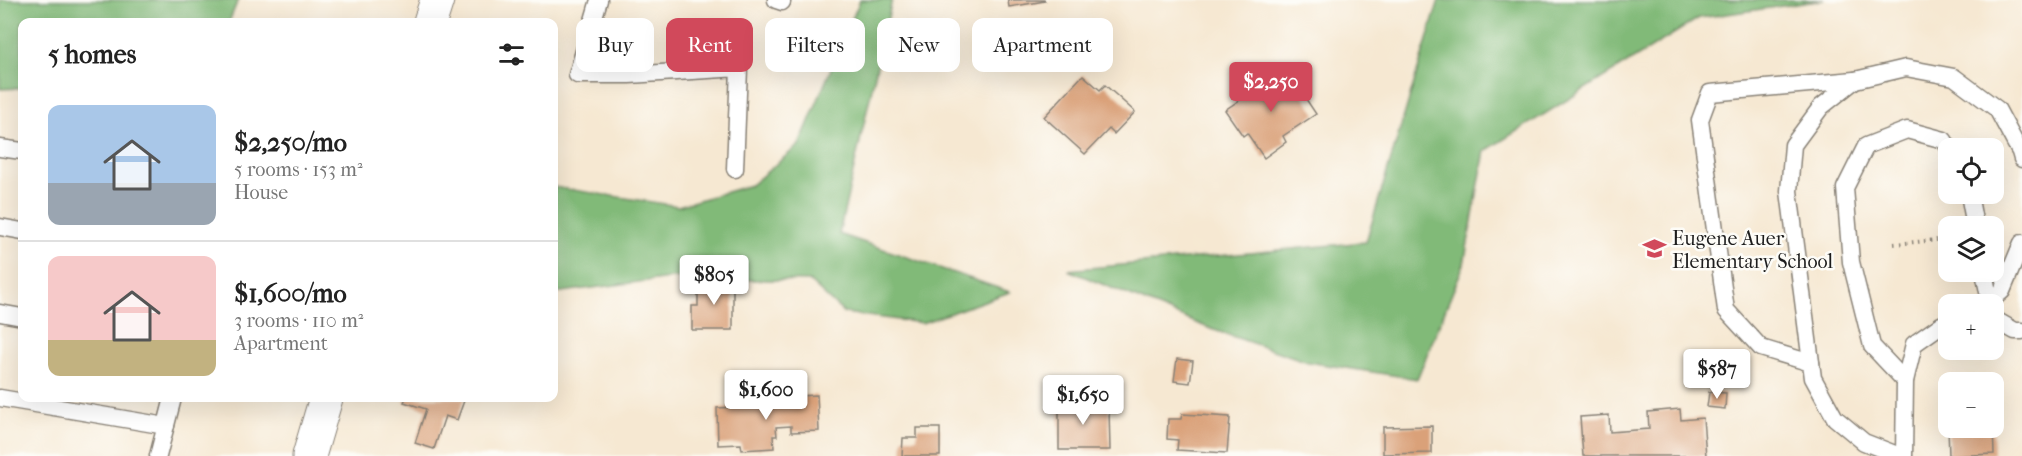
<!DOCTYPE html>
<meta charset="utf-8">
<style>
body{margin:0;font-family:"IM FELL French Canon",serif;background:#f2f2f2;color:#222;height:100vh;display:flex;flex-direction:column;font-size:22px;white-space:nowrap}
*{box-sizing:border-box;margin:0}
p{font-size:20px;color:#767676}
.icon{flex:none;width:33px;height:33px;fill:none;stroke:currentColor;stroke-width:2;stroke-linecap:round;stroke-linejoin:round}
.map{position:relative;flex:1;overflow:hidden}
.details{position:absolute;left:18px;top:18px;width:540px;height:384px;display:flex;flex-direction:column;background:#fff;border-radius:12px;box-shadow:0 6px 24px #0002}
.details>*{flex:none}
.banner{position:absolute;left:576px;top:18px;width:570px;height:54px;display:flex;gap:12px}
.fabs{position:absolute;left:1938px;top:138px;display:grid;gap:12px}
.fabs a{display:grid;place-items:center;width:66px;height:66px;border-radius:12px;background:#fff;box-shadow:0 6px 24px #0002;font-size:30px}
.price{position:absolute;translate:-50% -51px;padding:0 14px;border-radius:6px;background:#fff;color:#222;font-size:20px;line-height:39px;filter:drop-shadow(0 2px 3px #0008)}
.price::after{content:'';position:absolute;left:50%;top:36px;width:18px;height:14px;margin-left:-9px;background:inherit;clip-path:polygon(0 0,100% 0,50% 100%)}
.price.active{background:#d1495b;color:#fff}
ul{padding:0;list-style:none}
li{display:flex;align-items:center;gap:18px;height:150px;padding:0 30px}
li+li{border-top:2px solid #e0e0e0}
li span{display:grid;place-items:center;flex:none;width:168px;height:120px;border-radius:12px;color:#555}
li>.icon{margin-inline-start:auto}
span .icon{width:72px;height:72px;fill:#fffc;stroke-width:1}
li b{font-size:26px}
h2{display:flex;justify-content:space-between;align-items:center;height:72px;padding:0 30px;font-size:26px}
.chip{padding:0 21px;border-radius:12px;background:#fff;box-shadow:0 6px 24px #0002;font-size:21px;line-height:54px}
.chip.active{background:#d1495b;color:#fff}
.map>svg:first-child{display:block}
</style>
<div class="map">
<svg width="2022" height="456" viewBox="0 0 2022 456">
<rect width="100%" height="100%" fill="#fdfcf7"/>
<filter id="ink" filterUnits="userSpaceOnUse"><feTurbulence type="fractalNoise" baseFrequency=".0167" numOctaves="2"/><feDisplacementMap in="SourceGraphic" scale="12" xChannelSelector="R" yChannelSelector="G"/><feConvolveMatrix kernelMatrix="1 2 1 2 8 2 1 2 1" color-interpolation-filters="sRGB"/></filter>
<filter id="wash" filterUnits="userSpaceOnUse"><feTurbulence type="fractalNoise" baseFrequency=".008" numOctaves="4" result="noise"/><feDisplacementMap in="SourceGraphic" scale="24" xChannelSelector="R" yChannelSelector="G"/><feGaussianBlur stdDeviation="1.35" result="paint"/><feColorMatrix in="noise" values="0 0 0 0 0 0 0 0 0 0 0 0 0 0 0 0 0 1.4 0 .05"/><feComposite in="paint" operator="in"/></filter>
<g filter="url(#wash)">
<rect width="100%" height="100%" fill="#f6e8d2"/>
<g fill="#81ba78" stroke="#4e6b4a" stroke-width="1.5">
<path d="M 0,0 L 238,0 L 229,22 L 22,22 L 22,88 L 0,89 Z"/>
<path d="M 860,0 L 892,0 L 839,234 L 1010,292 L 922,323 L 844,313 L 809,281 L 670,278 L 554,293 L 554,187 L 678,206 L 751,185 L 799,145 Z"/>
<path d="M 1439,0 L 1824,0 L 1699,18 L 1485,151 L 1464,264 L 1417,379 L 1308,362 L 1211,329 L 1068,270 L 1366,242 Z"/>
</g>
<g id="blocks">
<g fill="#daa179">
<path d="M 1008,0 L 1044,0 L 1045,1 L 1009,7 Z"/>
<path d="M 1286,69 L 1316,114 L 1283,136 L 1286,142 L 1264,158 L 1247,133 L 1243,136 L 1225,110 Z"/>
<path d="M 1083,75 L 1100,90 L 1105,85 L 1135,112 L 1114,134 L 1109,129 L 1085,154 L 1044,117 Z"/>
<path d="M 698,281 L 733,281 L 733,330 L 692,330 L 692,306 L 698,306 Z"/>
<path d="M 1177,359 L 1193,361 L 1190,383 L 1174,381 Z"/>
<path d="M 1709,392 L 1726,393 L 1725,409 L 1707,407 Z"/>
<path d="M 1059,393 L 1074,393 L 1074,408 L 1109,408 L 1110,450 L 1059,450 Z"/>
<path d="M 817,395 L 819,431 L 791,432 L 791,426 L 776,427 L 777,436 L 773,436 L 774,448 L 742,450 L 741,444 L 718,445 L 717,408 L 759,406 L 759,398 Z"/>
<path d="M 406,398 L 465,398 L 457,420 L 445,416 L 434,449 L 415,443 L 426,409 L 404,402 Z"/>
<path d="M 1680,409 L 1681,420 L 1703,418 L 1706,456 L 1583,456 L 1580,417 L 1609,415 L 1610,432 L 1649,429 L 1648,412 Z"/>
<path d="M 1182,414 L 1230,417 L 1227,453 L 1177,450 L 1178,440 L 1167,439 L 1168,419 L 1181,419 Z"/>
<path d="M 1432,426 L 1432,453 L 1383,454 L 1383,427 Z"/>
<path d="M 917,428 L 940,428 L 940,456 L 902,456 L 903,438 L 917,438 Z"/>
<path d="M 1948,428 L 1993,428 L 1994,454 L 1949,456 Z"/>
</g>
</g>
</g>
<g filter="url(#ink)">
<use href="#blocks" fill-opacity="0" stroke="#898277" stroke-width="1.5"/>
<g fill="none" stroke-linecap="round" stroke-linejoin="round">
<defs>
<g id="service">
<path d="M 599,0 L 577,75 L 629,75 L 739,68 L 735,169"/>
<path d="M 776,0 L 782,2 L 782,0"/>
<path d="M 0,148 L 22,151"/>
<path d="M 1969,194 L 1975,226"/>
<path d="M 0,227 L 22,231"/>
<path d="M 1984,272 L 1990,302"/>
<path d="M 1987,304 L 2002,291 L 2022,243"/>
<path d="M 0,313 L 22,317"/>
<path d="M 1994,319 L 2015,331 L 2022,331"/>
<path d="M 1811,363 L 1761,348 L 1726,310 L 1700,120 L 1710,93 L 1854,80"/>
<path d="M 1905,381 L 1872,346 L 1851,262 L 1845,188 L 1866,146 L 1907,130 L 1944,140 L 1949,148"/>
<path d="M 0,398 L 166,426"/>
<path d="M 158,456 L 173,398"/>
<path d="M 1900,456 L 1864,442 L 1835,418 L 1813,378 L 1789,191 L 1793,145 L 1821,107 L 1855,80 L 1906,68 L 1954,77 L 1997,109 L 2020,152 L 2022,159"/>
<path d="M 1904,456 L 1905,381 L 1914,344 L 1941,325 L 1948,322"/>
</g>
<g id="primary">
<path d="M 430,22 L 437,0"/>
<path d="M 309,456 L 326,398"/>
</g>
</defs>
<use href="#service" stroke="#898277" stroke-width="19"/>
<use href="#primary" stroke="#898277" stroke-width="35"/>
<path stroke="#898277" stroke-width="4" stroke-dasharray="1.5 4.5" stroke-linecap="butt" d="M 1894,244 L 1937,240"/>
<use href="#service" stroke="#fff" stroke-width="16"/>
<use href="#primary" stroke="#fff" stroke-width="33"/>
</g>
</g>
<defs>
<symbol id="school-bare" viewBox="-9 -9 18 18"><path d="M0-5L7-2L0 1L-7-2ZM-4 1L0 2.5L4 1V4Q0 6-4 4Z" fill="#d1495b" stroke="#fdfcf7" stroke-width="2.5" paint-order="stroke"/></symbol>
</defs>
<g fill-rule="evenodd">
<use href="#school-bare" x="1638" y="232" width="33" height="33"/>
</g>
<g text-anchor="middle" stroke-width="5" stroke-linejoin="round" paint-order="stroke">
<g font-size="20" fill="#1c1c1c" stroke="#fdfcf7" text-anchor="start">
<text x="1672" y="245">Eugene Auer<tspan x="1672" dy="23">Elementary School</tspan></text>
</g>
</g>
</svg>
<div class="fabs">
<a><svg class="icon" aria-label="locate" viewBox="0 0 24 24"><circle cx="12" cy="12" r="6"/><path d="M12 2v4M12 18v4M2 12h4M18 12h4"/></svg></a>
<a><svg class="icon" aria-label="layers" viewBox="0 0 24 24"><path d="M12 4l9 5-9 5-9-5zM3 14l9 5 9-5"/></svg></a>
<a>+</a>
<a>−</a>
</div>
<b class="price active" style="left:1271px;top:113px">$2,250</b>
<b class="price" style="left:714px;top:306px">$805</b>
<b class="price" style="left:1717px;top:400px">$587</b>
<b class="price" style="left:766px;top:421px">$1,600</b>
<b class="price" style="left:1083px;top:426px">$1,650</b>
<div class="banner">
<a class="chip">Buy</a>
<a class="chip active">Rent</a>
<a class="chip">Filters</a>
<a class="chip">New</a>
<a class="chip">Apartment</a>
</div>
<section class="details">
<h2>5 homes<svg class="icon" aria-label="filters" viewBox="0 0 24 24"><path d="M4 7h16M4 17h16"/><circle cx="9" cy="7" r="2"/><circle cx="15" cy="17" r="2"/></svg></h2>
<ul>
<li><span style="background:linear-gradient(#a9c7e8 65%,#9aa5b1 0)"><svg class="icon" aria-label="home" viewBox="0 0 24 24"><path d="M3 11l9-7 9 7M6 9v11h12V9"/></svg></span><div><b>$2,250/mo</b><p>5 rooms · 153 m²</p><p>House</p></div></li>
<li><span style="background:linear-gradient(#f6c9c9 70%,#c2b280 0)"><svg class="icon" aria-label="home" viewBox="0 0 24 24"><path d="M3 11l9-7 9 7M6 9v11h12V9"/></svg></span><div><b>$1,600/mo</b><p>3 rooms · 110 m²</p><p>Apartment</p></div></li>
</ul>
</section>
</div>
